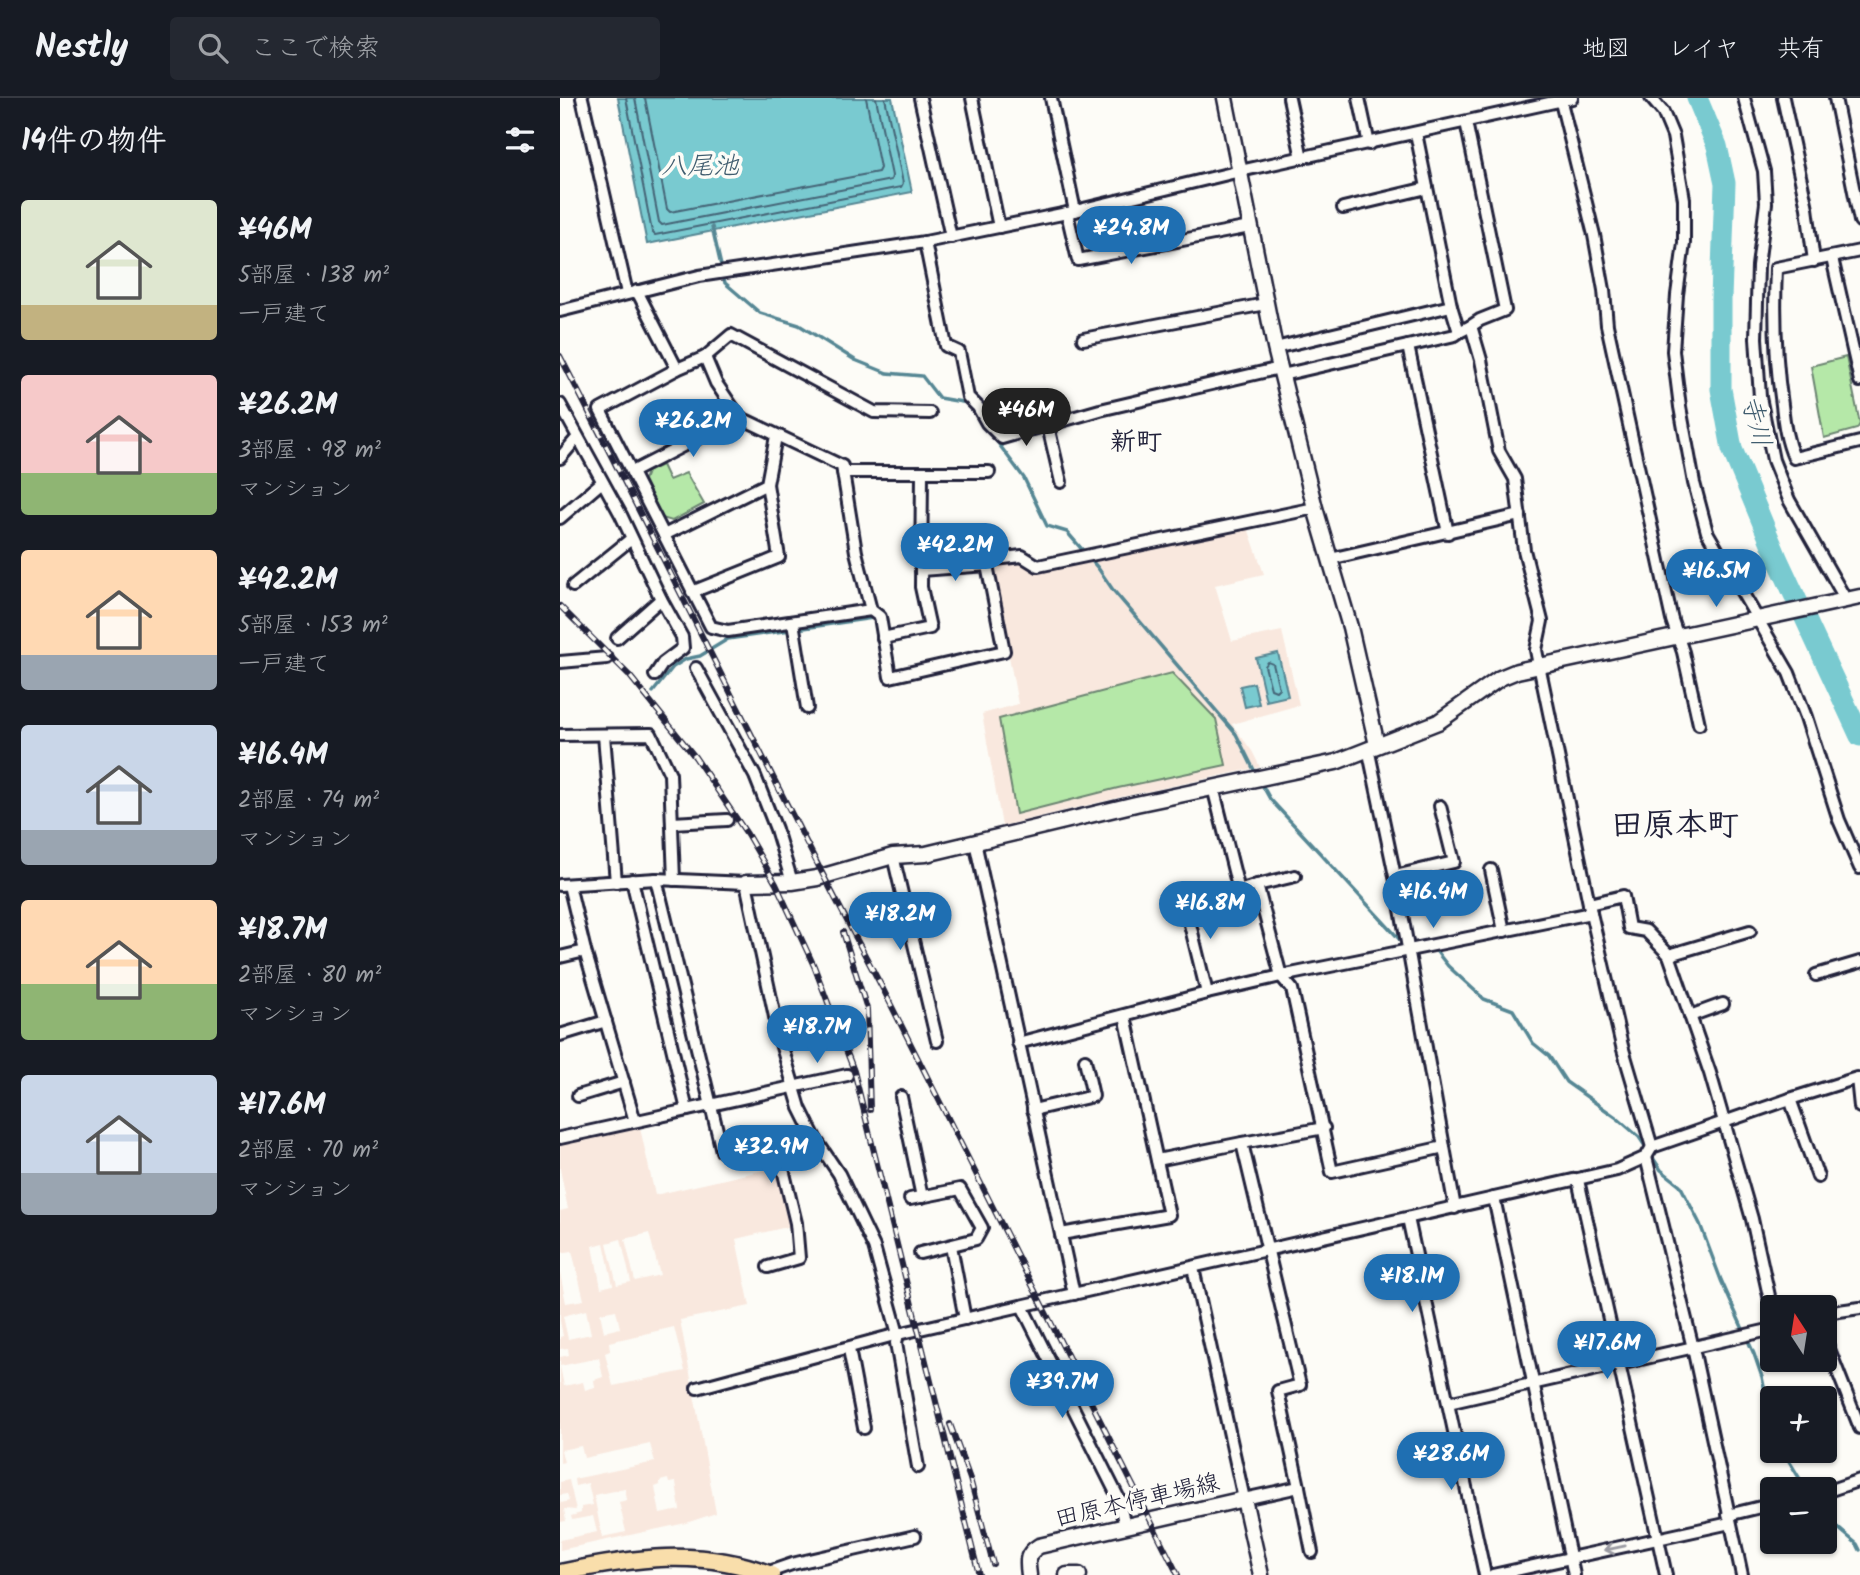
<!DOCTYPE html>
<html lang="ja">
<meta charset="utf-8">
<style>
body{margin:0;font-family:Kalam,"Klee One",sans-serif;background:#242831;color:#f1f3f6;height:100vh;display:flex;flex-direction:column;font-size:26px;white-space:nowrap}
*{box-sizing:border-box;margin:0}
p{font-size:23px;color:#9ea1a6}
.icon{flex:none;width:38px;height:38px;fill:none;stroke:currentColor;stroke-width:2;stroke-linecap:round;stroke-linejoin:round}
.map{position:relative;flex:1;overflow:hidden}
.panel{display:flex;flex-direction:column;background:#171b24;width:560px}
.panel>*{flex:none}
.needle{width:46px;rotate:348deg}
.fabs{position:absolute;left:1200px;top:1197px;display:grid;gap:14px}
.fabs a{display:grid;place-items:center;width:77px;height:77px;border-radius:7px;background:#171b24;box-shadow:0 2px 5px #0004;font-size:35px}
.price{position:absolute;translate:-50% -60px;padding:0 16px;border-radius:24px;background:#1f6fb2;color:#fff;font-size:23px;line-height:46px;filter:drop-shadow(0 2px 4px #0008)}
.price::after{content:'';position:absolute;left:50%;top:42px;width:21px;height:16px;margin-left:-10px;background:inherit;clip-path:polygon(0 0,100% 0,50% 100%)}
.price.active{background:#222;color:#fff}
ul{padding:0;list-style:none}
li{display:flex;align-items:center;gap:21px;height:175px;padding:0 21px}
li span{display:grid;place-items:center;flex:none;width:196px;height:140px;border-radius:7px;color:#555}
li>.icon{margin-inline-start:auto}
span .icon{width:84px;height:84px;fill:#fffc;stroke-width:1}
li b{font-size:30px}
h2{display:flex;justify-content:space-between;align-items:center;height:84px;padding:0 21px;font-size:30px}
header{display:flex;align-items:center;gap:42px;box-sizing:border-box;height:98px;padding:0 35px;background:#171b24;border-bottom:2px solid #363941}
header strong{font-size:33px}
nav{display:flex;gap:38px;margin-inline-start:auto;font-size:24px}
.search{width:490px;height:63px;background:#242831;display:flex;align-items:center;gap:18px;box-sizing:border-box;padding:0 24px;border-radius:7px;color:#9ea1a6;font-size:26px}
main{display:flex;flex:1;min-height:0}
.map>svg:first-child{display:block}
</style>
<header>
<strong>Nestly</strong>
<div class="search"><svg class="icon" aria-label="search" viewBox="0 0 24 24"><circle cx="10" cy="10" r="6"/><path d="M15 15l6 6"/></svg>ここで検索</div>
<nav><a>地図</a><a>レイヤ</a><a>共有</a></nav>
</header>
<main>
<section class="panel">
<h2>14件の物件<svg class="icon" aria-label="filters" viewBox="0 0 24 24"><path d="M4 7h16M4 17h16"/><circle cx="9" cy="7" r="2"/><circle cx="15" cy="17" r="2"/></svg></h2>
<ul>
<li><span style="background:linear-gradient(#dfe7d0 75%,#c2b280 0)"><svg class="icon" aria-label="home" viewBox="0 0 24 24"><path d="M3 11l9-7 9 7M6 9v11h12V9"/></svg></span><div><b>¥46M</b><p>5部屋 · 138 m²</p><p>一戸建て</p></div></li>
<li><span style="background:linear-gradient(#f6c9c9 70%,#8fb573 0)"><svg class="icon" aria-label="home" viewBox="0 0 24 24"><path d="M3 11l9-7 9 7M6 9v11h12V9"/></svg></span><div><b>¥26.2M</b><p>3部屋 · 98 m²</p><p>マンション</p></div></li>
<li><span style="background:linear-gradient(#ffd9b3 75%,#9aa5b1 0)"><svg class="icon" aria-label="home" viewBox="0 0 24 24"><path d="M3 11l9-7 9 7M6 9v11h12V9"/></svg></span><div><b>¥42.2M</b><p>5部屋 · 153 m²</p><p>一戸建て</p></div></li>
<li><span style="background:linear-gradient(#c9d6e8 75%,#9aa5b1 0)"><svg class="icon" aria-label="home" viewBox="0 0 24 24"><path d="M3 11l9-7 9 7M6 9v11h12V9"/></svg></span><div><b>¥16.4M</b><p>2部屋 · 74 m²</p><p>マンション</p></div></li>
<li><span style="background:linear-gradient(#ffd9b3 60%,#8fb573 0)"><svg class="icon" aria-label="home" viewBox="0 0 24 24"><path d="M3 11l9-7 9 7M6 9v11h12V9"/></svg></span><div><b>¥18.7M</b><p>2部屋 · 80 m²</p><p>マンション</p></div></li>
<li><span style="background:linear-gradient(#c9d6e8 70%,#9aa5b1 0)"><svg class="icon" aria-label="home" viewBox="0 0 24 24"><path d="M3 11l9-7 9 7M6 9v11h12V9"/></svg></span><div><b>¥17.6M</b><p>2部屋 · 70 m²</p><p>マンション</p></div></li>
</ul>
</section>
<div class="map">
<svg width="1300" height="1477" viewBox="0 0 1300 1477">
<rect width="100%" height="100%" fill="#fdfcf7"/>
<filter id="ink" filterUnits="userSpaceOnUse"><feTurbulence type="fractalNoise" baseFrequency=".0143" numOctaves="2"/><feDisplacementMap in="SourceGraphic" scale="14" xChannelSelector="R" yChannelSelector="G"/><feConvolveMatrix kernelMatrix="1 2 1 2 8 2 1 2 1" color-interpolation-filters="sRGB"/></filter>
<g filter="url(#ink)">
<g fill="#f9e8de" fill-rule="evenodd">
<path d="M 688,430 L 704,476 L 655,487 L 672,543 L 722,533 L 739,607 L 672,626 L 692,653 L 700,669 L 561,699 L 442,728 L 422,616 L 458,606 L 432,468 L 460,464 L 476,473 Z"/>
<path d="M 77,1027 L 80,1030 L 95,1097 L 218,1069 L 231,1128 L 176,1141 L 190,1208 L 120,1222 L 156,1415 L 126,1425 L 0,1452 L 0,1442 L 37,1434 L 33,1418 L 12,1422 L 11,1418 L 21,1415 L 21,1409 L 33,1407 L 28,1385 L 15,1388 L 14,1381 L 95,1364 L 90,1346 L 24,1360 L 21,1348 L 1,1352 L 4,1364 L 0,1365 L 0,1259 L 9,1257 L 8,1250 L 0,1251 L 0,1239 L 3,1238 L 0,1223 L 0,1175 L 6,1205 L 24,1202 L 12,1153 L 0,1155 L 0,1113 L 8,1111 L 0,1071 L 0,1045 ZM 89,1135 L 100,1177 L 75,1183 L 65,1141 ZM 61,1141 L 71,1184 L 57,1187 L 47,1145 ZM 44,1145 L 53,1187 L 41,1190 L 33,1148 ZM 26,1212 L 31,1236 L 8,1241 L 3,1218 ZM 56,1212 L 60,1230 L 44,1234 L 40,1215 ZM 114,1229 L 125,1273 L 53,1288 L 45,1255 L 50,1253 L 49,1244 ZM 39,1260 L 43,1279 L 34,1282 L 35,1289 L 25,1292 L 23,1284 L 4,1288 L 0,1268 ZM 108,1381 L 109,1385 L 116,1384 L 120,1412 L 100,1416 L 95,1389 L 100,1387 L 100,1383 ZM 65,1391 L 67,1402 L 59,1404 L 66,1434 L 42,1439 L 34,1397 Z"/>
<path d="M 9,1382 L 16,1412 L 4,1411 L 6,1423 L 0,1424 L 0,1401 L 1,1405 L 9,1403 L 7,1396 L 0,1397 L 0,1384 Z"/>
</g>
<g fill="#b5e8a8" stroke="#6c8572" stroke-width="2">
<path d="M 1286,259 L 1300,326 L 1297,331 L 1264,340 L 1251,268 Z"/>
<path d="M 102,367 L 109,382 L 126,375 L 144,406 L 112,423 L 102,420 L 84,382 L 87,374 Z"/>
<path d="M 612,575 L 656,621 L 666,667 L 558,690 L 456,716 L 439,621 Z"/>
</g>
<g fill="#79cad0" stroke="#568794" stroke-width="2">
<path d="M 58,0 L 332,0 L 352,94 L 87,146 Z"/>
<path d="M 718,555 L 728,598 L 706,603 L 696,560 Z"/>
<path d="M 694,585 L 699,606 L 685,609 L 680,588 Z"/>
</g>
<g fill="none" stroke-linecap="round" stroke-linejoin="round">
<g stroke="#456577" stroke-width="2">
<path d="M 66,0 L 92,134 L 95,137 L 341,89 L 343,85 L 325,0"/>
<path d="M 75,0 L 99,124 L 102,127 L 331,82 L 332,78 L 316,0"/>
<path d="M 85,0 L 107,111 L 110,114 L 318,74 L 320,70 L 306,0"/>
<path d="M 708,564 L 713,566 L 719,590 L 716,593 L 711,591 L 705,568 Z"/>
</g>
<g stroke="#568794" stroke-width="3.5">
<path d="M 152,129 L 165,185 L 200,215 L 239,227 L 295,262 L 327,275 L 362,278 L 379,300 L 408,305 L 417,317"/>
<path d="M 432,337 L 464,380 L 487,428 L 507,434 L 538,470 L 553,492 L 676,636 L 696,676"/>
<path d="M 93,594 L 113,569 L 126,561 L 140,558 L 168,541 L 313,520 L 316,522"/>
<path d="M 700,683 L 710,701 L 843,845 L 860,845"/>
<path d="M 873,849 L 888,868 L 924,901 L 953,912 L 973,945 L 989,958 L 1006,984 L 1057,1020 L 1079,1039 L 1087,1051"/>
<path d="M 1091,1057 L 1101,1072 L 1120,1087 L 1140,1126 L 1161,1182 L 1194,1256 L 1202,1279 L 1213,1332"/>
<path d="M 1223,1353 L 1246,1391"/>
<path d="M 1265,1419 L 1297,1446 L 1300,1452"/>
</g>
<path stroke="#79cad0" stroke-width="21" d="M 1137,0 L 1157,48 L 1165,85 L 1161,201 L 1161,291 L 1172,351 L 1218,462 L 1300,638"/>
<defs>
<g id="street">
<path d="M 22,0 L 67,195"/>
<path d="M 360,0 L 391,139"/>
<path d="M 412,0 L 439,129"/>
<path d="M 491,0 L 515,113"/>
<path d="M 729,0 L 742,60"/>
<path d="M 799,0 L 809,46"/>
<path d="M 1000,0 L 1034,137 L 1044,192 L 1047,227 L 1112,522 L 1123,554 L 1139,626"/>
<path d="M 1091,0 L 1103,14 L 1113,38 L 1124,101 L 1124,145 L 1117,197 L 1113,253 L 1120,309 L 1134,385 L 1147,434 L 1229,575 L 1246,619 L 1279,722 L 1300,770"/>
<path d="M 1184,0 L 1204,73 L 1206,105 L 1198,168 L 1196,240 L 1200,299 L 1213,362 L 1229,402 L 1286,502"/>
<path d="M 1223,0 L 1247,110 L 1254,163"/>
<path d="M 1275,0 L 1300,123"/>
<path d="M 906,24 L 945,212 L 920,222 L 911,228"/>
<path d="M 856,35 L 891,208 L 899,234 L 911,228 L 921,262 L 939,353 L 955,381 L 964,452 L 982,523 L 976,552 L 979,567 L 1031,815 L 1062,948 L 1092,1049"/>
<path d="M 783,110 L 867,90"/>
<path d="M 507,115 L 518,162 L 690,129"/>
<path d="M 365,144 L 386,248 L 399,254 L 408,299 L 418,309 L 427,325 L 442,340 L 540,312 L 720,270"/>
<path d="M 1300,153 L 1216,170 C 1214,217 1215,261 1222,307 C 1224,325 1226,342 1234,360 L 1300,344"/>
<path d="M 1272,160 L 1300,283"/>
<path d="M 77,193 L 117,271 L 145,259 L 156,285 L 179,319 L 282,368 L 296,454 L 311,512 L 320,519 L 330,579 L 444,553 L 426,462 L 462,458 L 478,468 L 755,410"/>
<path d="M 0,213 L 139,178 L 365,144 L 507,115 L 680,73 L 1012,0"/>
<path d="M 523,241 L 705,206"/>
<path d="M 848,248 L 888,435"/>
<path d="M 715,250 L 891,208"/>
<path d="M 145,259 L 171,237 L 314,314 L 370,315"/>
<path d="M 117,271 L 40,312 L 151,529 L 168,533 L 311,512"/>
<path d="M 722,277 L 895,237 L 899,234"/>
<path d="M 0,306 L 61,417 L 101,501 L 122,539 L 123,550 L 103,565 L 95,577"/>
<path d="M 488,328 L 501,384"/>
<path d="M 0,360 L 17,340"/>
<path d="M 72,374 L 179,319"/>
<path d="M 283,374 L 429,374"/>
<path d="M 0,420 L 42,384"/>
<path d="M 104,437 L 207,386 L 216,338"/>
<path d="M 770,461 L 960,417"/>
<path d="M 361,472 L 427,467"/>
<path d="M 13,488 L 71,441"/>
<path d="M 132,494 L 219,459 L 207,386"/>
<path d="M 233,524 L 247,610"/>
<path d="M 57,540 L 101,501"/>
<path d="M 323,540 L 370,530 L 361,489 L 362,375"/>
<path d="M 0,564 L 47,560"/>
<path d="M 136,570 L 195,678 L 216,731 L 232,784"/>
<path d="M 0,637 L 91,636 L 110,676 L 114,782"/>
<path d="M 44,637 L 56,784"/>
<path d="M 808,650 L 835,778 L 895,1110"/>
<path d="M 653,689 L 679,793 L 697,787 L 721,878 L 732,891 L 772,1074 L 884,1049"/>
<path d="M 112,725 L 167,722"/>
<path d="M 415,744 L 514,1196"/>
<path d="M 333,758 L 377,943"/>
<path d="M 931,772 L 944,833"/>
<path d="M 835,778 L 894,764 L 880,708"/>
<path d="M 96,781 L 162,1053"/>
<path d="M 72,782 L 127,1012"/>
<path d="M 0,787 L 96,781 L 186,785 L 220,942 L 240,1010 L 256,1042 L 279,1076 L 314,1149 L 338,1236 L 336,1245 L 358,1369"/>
<path d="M 9,787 L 25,853 L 75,1023"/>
<path d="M 697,787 L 735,778"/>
<path d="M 623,798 L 647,895"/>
<path d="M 1029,806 L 1063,798 L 1069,830 L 1086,833 L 1109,857 L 1150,975 L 1192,1121 L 1213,1216"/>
<path d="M 1109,857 L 1190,833"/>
<path d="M 0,859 L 25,853"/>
<path d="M 1256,877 L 1300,864"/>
<path d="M 1130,918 L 1163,906"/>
<path d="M 0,937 L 46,923"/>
<path d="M 458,945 L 647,895 L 721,878 L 1031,815"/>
<path d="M 18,998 L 64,984"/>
<path d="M 341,999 L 362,1099"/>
<path d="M 1230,1001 L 1258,1079"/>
<path d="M 473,1012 L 533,998 L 525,962"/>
<path d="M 0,1040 L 287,977"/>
<path d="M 1086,1059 L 1133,1250 L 1182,1477"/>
<path d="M 597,1062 L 682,1045"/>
<path d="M 1018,1082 L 1106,1477"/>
<path d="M 934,1100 L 1014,1477"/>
<path d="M 350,1101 L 400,1091 L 422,1130 L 416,1141 L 360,1155"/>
<path d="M 848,1120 L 925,1477"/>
<path d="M 501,1136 L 609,1117 L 565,918"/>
<path d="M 391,1148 L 405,1221"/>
<path d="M 208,1169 L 239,1160 L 236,1125 L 222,1067 L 229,1053 L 242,1051 L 256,1042"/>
<path d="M 633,1170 L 684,1401 L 739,1389 L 718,1293 L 740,1287 L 682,1045 L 764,1030"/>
<path d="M 462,1208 L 558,1399 L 565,1428"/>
<path d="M 1265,1215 L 1300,1210"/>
<path d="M 1265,1241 L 1300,1330"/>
<path d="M 289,1251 L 304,1330"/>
<path d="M 137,1290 L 338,1236 L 1057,1072 L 1086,1059 L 1092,1049 L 1230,1001 L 1297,980 L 1300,1009"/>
<path d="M 888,1305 L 1213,1231"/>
<path d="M 739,1389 L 752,1454"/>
<path d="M 1265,1394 L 1300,1382"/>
<path d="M 1168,1417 L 1213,1406"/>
<path d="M 206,1475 L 232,1466 L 355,1438"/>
<path d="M 933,1477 L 1170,1425"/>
</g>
<g id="secondary">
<path d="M 665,0 L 715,250 L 755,410 L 790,529 L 817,647"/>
<path d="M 186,785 L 232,784 L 257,780 L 333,758 L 366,756 L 576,706 L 776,664 L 878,624 L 940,580 L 957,573 L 1300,499"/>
<path d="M 469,1477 C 467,1462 466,1456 479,1448 L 684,1401 L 701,1477"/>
<path d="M 507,1477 L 519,1477"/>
</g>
<path id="primary" d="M 0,1475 C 70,1460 142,1449 211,1477"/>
</defs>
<use href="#street" stroke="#22223b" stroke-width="16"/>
<use href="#secondary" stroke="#22223b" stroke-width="19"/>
<use href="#primary" stroke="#22223b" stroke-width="21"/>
<use href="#street" stroke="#fdfcf7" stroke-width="10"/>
<use href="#secondary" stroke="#fdfcf7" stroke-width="14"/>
<use href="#primary" stroke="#f9deab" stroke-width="16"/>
<defs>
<g id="rail">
<path d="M 0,258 C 109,468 211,682 323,891 L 618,1477"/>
<path d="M 0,508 L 69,577 L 135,659 L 187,736 L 216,786 L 254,868 L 294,973 L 419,1477"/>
<path d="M 283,834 L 307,911 L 310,1012"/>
<path d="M 390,1326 L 410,1381 L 433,1466"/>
</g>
</defs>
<use href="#rail" stroke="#22223b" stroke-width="6"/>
<use href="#rail" stroke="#fdfcf7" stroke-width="3.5" stroke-dasharray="10" stroke-linecap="butt"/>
</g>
<defs><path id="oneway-shaft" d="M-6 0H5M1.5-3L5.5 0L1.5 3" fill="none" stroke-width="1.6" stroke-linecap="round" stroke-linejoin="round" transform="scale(1.75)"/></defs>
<use stroke="#9a9aa2" href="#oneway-shaft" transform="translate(1055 1450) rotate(168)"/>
</g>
<g text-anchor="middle" stroke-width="7" stroke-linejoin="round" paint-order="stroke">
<g font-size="24" fill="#22223b" stroke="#fdfcf7">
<text transform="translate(577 1402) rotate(-13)" y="8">田原本停車場線</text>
</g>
<g font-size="26" font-style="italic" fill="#405d6f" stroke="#fdfcf7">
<text x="140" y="76">八尾池</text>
<text transform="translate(1197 323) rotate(76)" y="9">寺川</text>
</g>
<g font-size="26" font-weight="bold" fill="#22223b" stroke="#fdfcf7">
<text x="576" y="352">新町</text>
</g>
<g font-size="32" font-weight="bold" fill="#22223b" stroke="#fdfcf7">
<text x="1115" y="737">田原本町</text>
</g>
</g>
</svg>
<div class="fabs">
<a><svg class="needle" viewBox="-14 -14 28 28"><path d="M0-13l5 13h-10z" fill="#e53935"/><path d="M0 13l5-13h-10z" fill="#9ea1a6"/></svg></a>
<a>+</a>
<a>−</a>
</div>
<b class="price" style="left:571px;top:168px">¥24.8M</b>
<b class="price active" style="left:466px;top:350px">¥46M</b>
<b class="price" style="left:133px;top:361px">¥26.2M</b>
<b class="price" style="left:395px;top:485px">¥42.2M</b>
<b class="price" style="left:1156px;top:511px">¥16.5M</b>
<b class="price" style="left:873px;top:832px">¥16.4M</b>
<b class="price" style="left:650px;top:843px">¥16.8M</b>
<b class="price" style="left:340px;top:854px">¥18.2M</b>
<b class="price" style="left:257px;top:967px">¥18.7M</b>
<b class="price" style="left:211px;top:1087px">¥32.9M</b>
<b class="price" style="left:852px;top:1216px">¥18.1M</b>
<b class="price" style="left:1047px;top:1283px">¥17.6M</b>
<b class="price" style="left:502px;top:1322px">¥39.7M</b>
<b class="price" style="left:891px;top:1394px">¥28.6M</b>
</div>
</main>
